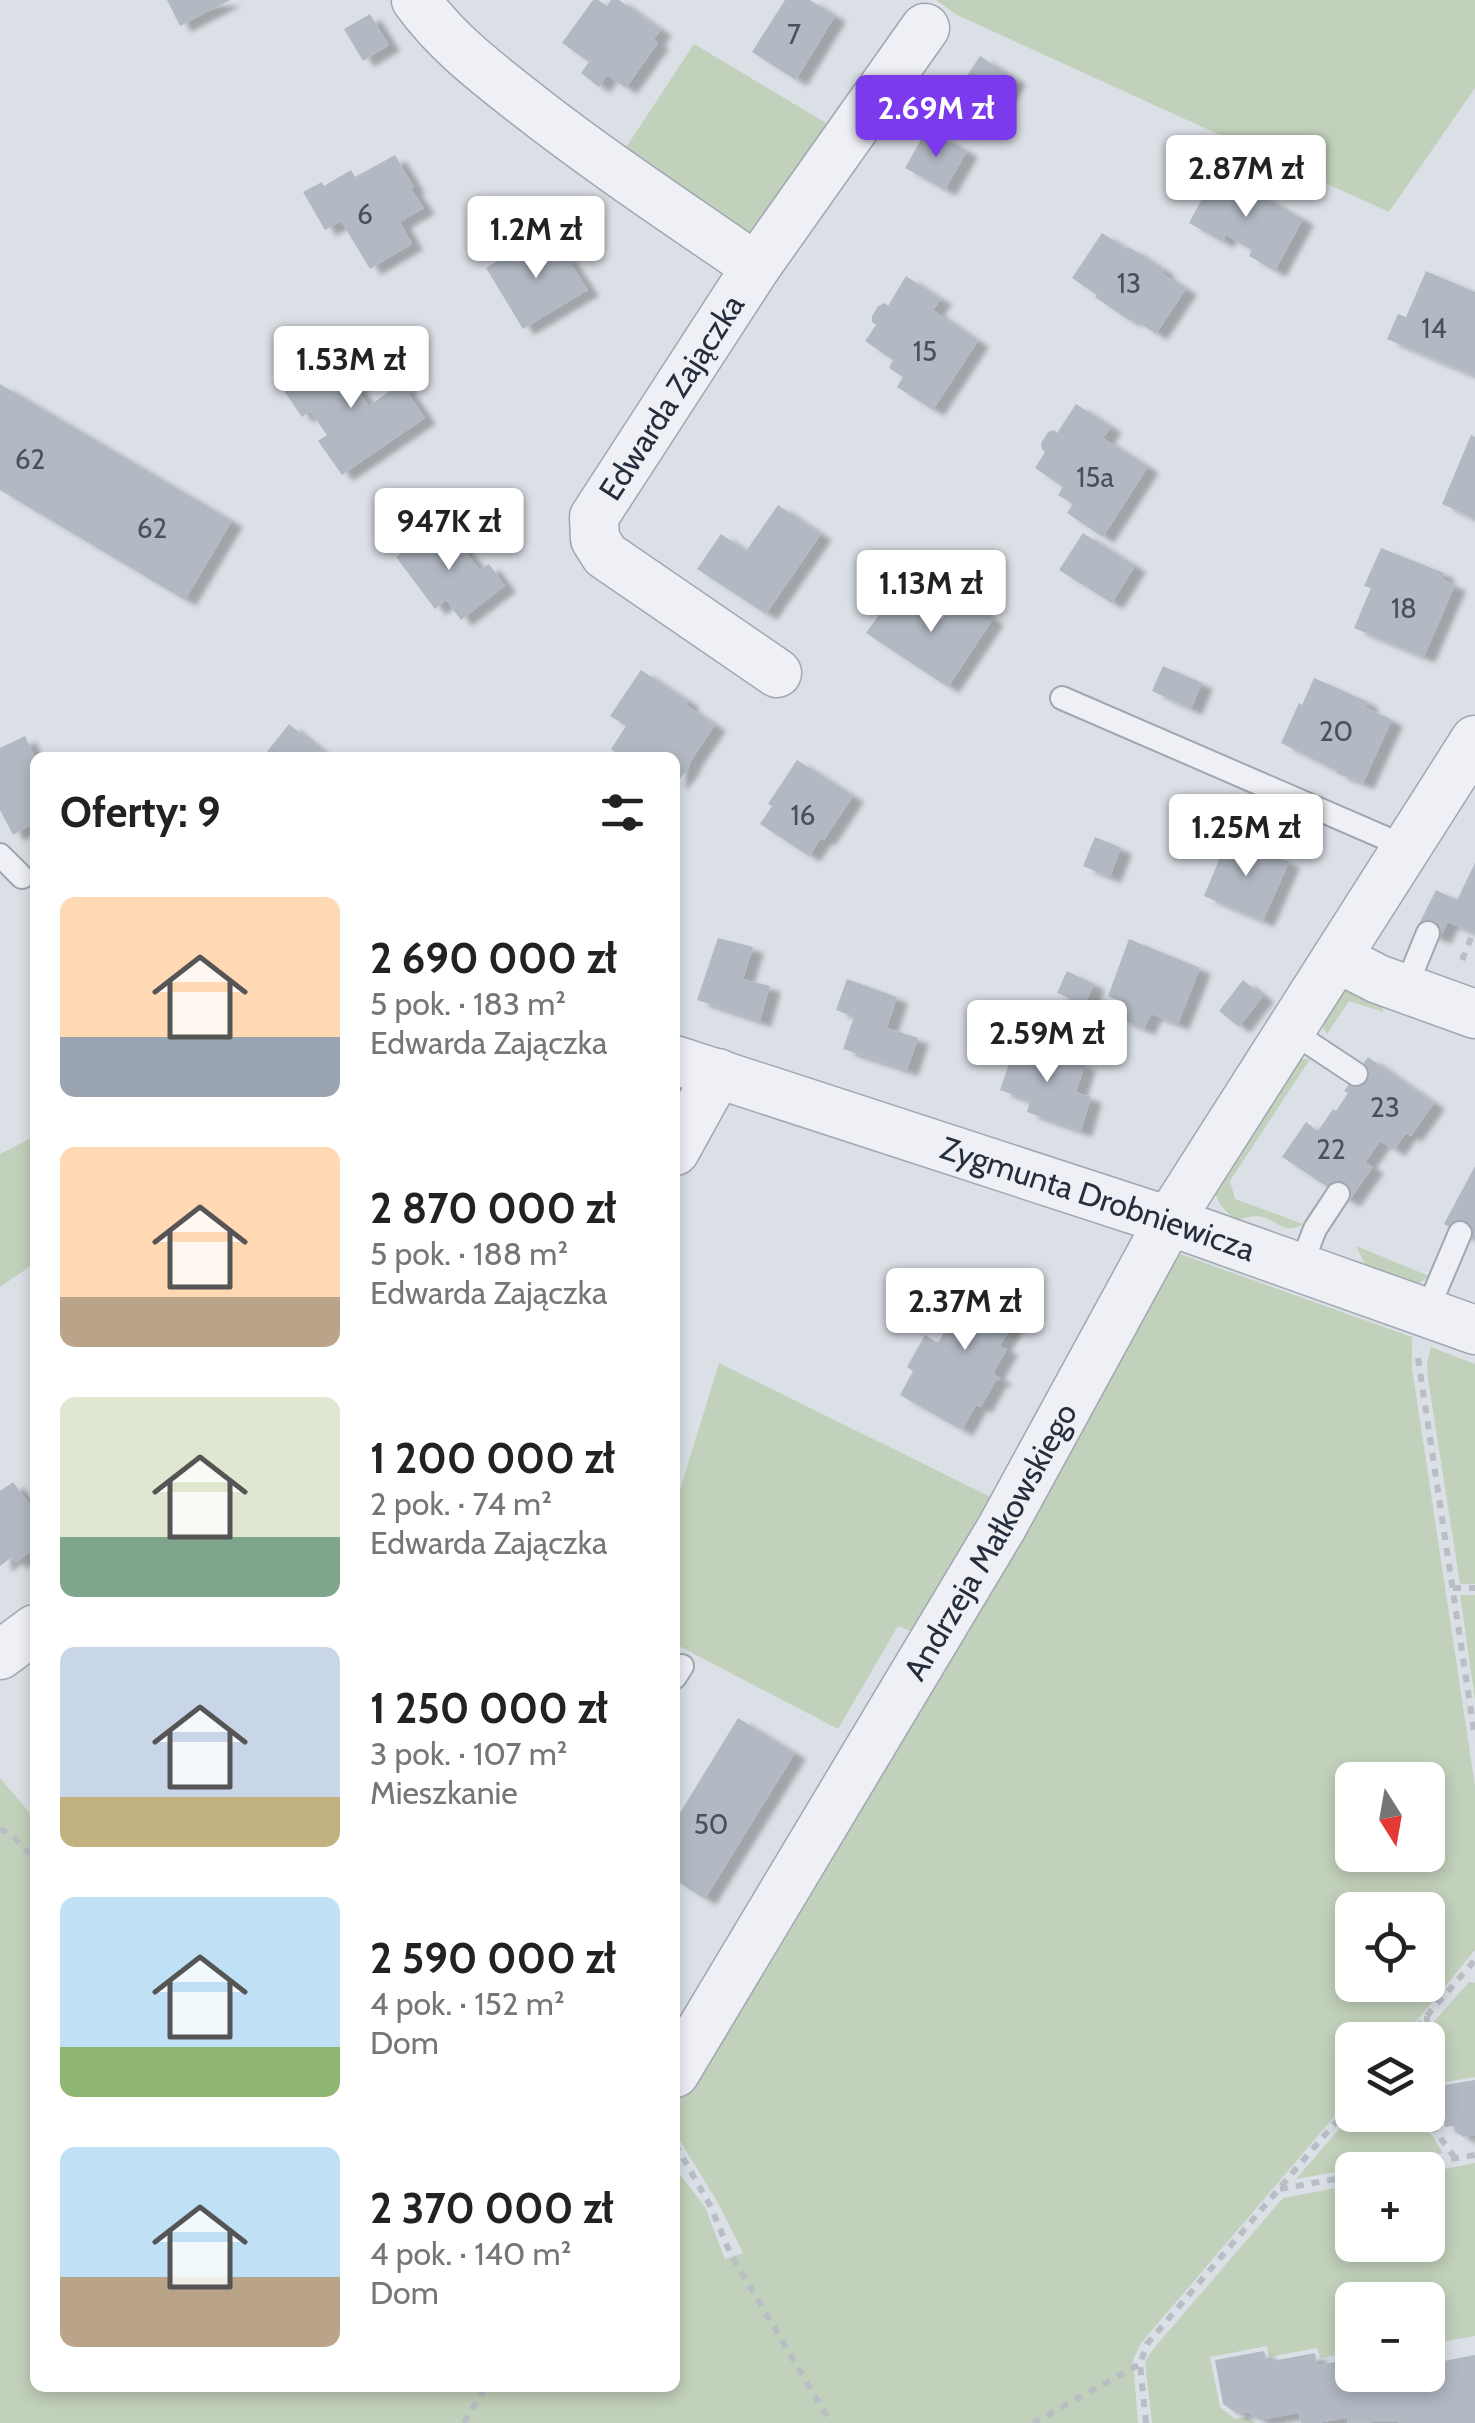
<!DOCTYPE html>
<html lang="pl">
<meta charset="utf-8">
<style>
body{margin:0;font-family:Cabin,sans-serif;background:#f6f6f6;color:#222;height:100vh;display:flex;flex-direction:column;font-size:38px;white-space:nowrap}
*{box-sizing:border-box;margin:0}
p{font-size:32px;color:#767676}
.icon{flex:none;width:55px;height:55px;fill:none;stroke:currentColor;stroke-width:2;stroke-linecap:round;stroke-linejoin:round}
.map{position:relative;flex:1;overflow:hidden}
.sheet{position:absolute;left:30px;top:752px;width:650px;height:1640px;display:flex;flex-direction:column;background:#fff;border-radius:15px;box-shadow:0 5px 15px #0003}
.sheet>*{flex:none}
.needle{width:65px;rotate:169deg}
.controls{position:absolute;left:1335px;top:1762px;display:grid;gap:20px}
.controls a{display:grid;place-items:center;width:110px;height:110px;border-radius:15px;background:#fff;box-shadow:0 5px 15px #0003;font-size:50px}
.price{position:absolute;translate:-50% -85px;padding:0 22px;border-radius:10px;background:#fff;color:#222;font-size:32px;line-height:65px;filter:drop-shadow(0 2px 5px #0008)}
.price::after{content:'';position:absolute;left:50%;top:60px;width:30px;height:22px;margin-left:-15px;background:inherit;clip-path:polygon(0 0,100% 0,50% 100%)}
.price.on{background:#7c3aed;color:#fff}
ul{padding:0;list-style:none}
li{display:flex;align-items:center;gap:30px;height:250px;padding:0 30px}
li span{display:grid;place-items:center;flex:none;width:280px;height:200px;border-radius:15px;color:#555}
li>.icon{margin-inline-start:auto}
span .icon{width:120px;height:120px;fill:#fffc;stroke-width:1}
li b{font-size:42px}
h2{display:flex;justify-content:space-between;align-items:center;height:120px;padding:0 30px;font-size:42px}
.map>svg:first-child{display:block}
</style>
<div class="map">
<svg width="1475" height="2423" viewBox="0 0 1475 2423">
<defs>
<filter id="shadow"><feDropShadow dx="11" dy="6" stdDeviation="2.5" flood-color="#0004"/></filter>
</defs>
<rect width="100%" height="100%" fill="#dbe0e6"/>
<g fill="#c2d1bb" fill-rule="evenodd">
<path d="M 936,0 L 1475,0 L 1475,88 L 1389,212 L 957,15 Z"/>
<path d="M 694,44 L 836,129 L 770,227 L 745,239 L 621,155 Z"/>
<path d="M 1342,986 L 1382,1001 L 1383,1012 L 1349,1001 L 1327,1034 L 1319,1021 Z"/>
<path d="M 1300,1059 L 1310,1059 L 1230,1181 L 1235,1199 L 1303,1224 C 1284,1235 1280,1222 1263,1217 C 1255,1215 1246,1218 1237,1220 C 1224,1211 1216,1202 1214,1186 Z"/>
<path d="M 35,1136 L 35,1263 L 0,1287 L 0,1154 Z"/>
<path d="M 1356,1246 L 1429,1276 C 1411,1293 1390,1283 1370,1274 Z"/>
<path d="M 1180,1254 L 1412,1337 L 1412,1368 L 1475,1786 L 1475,1950 L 1401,2040 L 1352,2040 L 1352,2096 L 1141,2343 L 1133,2360 L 1138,2423 L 0,2423 L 0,1778 L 35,1819 L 35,2388 L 675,2388 L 675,2168 L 705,2207 L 725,2259 L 743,2253 L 717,2201 L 675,2133 L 675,2104 ZM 1352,1780 L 1428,1780 L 1428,1855 L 1352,1855 ZM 1352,1910 L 1428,1910 L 1428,1985 L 1352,1985 Z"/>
<path d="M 1431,1347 L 1475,1364 L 1475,1584 L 1460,1584 L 1428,1379 L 1427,1363 Z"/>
<path d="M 719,1363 L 1003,1503 L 923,1636 L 898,1626 L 838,1729 L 675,1644 L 675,1506 Z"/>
<path d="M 1460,1595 L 1475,1595 L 1475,1700 Z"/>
<path d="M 1469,1982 L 1475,1983 L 1475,2077 L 1435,2084 L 1443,2133 L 1431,2105 L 1432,2024 Z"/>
<path d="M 1352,2114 L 1424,2115 L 1431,2134 L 1443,2153 L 1296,2179 Z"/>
<path d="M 1475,2163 L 1475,2336 L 1428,2344 L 1428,2300 L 1352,2300 L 1352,2353 L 1320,2358 L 1317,2348 L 1269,2357 L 1267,2346 L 1210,2357 L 1220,2407 L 1235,2419 L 1247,2417 L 1256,2423 L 1152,2423 L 1145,2362 L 1154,2348 L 1283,2198 L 1352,2185 L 1352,2245 L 1428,2245 L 1428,2172 Z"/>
</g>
<g fill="#b2b9c3" filter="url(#shadow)">
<path d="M 167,0 L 230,0 L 180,26 Z"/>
<path d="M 593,0 L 598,0 L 607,6 L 611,0 L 619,0 L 661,30 L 654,39 L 658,43 L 626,88 L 607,75 L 599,87 L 581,73 L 589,62 L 562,43 Z"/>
<path d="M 785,0 L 810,0 L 835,16 L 796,80 L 752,52 Z"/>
<path d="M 370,14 L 389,45 L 363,61 L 344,29 Z"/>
<path d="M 980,56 L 1015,79 L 985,125 L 950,102 Z"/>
<path d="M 927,129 L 967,151 L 945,190 L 905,168 Z"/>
<path d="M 395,155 L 414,187 L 411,189 L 424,208 L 400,222 L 412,244 L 370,269 L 341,221 L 325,230 L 303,192 L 322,182 L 324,186 L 351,170 L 355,177 Z"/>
<path d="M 1217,171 L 1303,219 L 1275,271 L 1249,256 L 1252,250 L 1226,235 L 1223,242 L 1189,223 Z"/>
<path d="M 543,233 L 558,256 L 564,253 L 588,290 L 523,329 L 486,268 Z"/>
<path d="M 1102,233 L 1127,249 L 1129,247 L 1164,270 L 1162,273 L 1186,289 L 1156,334 L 1132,318 L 1130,321 L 1095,297 L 1097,295 L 1072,278 Z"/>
<path d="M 1426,271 L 1475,292 L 1475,376 L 1387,339 L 1398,314 L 1406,317 Z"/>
<path d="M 906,276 L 941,299 L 933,310 L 978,341 L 933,410 L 897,387 L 903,377 L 889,368 L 893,360 L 865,341 L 876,325 L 872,322 L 872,316 L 878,306 L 885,303 L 888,306 Z"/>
<path d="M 341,348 L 363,379 L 355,385 L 369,406 L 401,383 L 425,418 L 342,475 L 318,441 L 327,435 L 310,411 L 302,417 L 282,388 Z"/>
<path d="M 0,384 L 232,521 L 185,600 L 0,490 Z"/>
<path d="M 1076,404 L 1111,427 L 1103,438 L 1148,467 L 1103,537 L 1067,513 L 1073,504 L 1058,495 L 1063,487 L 1035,468 L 1045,452 L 1042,449 L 1041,443 L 1048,432 L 1054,430 L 1057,433 Z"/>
<path d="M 1471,435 L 1475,437 L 1475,519 L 1442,504 Z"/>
<path d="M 778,505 L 821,534 L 766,614 L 697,569 L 721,534 L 746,551 Z"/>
<path d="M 443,522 L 480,570 L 489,564 L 505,586 L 461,620 L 446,600 L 435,609 L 396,557 Z"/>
<path d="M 1083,533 L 1135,566 L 1112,603 L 1059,570 Z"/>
<path d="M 1381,548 L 1444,573 L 1442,579 L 1455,585 L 1424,657 L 1354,628 L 1371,588 L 1364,586 Z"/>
<path d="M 896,591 L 942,620 L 959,596 L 993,619 L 948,687 L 866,633 Z"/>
<path d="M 1163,666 L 1202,683 L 1191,709 L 1152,691 Z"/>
<path d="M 641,670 L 688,701 L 686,705 L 715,725 L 689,764 L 690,766 L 675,785 L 675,758 L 624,758 L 611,749 L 626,726 L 610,716 Z"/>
<path d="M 1314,678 L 1368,702 L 1365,707 L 1392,720 L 1363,783 L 1336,773 L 1337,771 L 1281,743 L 1299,703 L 1302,705 Z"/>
<path d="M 289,724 L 330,758 L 262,758 Z"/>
<path d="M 25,736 L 35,757 L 35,823 L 13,835 L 0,810 L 0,748 Z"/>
<path d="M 797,760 L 853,796 L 824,840 L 821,838 L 809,856 L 760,824 L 772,806 L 768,804 Z"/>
<path d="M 1229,836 L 1289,862 L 1263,921 L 1204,896 Z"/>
<path d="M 1095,837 L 1121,848 L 1110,877 L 1083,866 Z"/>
<path d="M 1475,863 L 1475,934 L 1448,922 L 1440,938 L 1417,928 L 1436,890 L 1457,900 Z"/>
<path d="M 718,938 L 753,947 L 743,979 L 770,986 L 760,1021 L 697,1000 Z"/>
<path d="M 1129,939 L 1200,968 L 1178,1024 L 1151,1014 L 1144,1029 L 1118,1018 L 1125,1003 L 1108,996 Z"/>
<path d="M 1067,971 L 1094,984 L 1085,1005 L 1057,993 Z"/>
<path d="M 847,979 L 897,997 L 887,1028 L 918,1038 L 907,1070 L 843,1049 L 854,1017 L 836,1010 Z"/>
<path d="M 1243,980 L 1263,996 L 1239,1027 L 1219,1011 Z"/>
<path d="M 1017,1040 L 1085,1065 L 1076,1092 L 1091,1097 L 1081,1131 L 1027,1112 L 1030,1101 L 1000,1090 Z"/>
<path d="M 1368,1057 L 1434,1103 L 1411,1136 L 1406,1133 L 1394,1150 L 1380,1141 L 1365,1163 L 1373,1167 L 1349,1201 L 1282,1157 L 1306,1122 L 1318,1131 L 1333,1109 L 1336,1111 L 1348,1093 L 1344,1091 Z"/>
<path d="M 1475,1166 L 1475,1240 L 1444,1224 Z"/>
<path d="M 979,1270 L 1028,1298 L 1000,1346 L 1007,1349 L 993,1374 L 1001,1378 L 998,1381 L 996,1380 L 981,1407 L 976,1405 L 962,1430 L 900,1395 L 913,1371 L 907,1367 L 925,1335 L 938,1343 Z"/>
<path d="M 13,1482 L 35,1511 L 35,1548 L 16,1563 L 12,1557 L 0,1566 L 0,1491 Z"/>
<path d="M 738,1718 L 795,1753 L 705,1899 L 675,1880 L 675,1821 Z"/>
<path d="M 1475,2080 L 1475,2135 L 1463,2137 L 1455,2131 L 1454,2126 L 1445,2127 L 1438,2086 Z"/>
<path d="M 1264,2351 L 1267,2362 L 1315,2353 L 1317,2365 L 1352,2359 L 1352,2375 L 1428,2375 L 1428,2364 L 1475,2355 L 1475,2423 L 1398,2423 L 1398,2421 L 1348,2423 L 1347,2418 L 1317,2423 L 1301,2423 L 1299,2413 L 1259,2420 L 1248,2412 L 1236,2413 L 1223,2404 L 1215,2360 Z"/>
</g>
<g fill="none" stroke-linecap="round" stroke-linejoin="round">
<defs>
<g id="service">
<path d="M 1062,698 L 1406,847"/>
<path d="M 0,855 L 22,877"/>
<path d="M 1405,989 L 1428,933"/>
<path d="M 1291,1031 L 1356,1074"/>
<path d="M 1300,1268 L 1315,1229 L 1338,1194"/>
<path d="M 1426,1313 L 1460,1233"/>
<path d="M 675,1677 L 682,1666"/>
</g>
<g id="minor">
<path d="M 416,0 C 447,43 487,73 529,106 C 602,163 679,214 756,267"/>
<path id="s1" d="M 777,673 L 605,555 L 595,539 L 594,517 L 756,267 L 925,28"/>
<path d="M 1337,958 L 1378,979 L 1475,1014"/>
<path id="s2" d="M 675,1060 L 1169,1221 L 1475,1330"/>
<path d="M 675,1151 L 718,1073"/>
<path d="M 0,1655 L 35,1629"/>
<path id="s3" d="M 675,2073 L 1002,1527 L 1169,1221 L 1475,740"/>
</g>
</defs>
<use href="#service" stroke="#a0a7b0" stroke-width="26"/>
<use href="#minor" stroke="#a0a7b0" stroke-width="51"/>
<g stroke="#b9bec5" stroke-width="6" stroke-dasharray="8 8" stroke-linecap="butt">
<path d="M 1462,960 L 1473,933"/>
<path d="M 1418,1358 L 1475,1738"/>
<path d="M 1453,1588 L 1475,1588"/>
<path d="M 0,1829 L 11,1834 L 35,1860"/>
<path d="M 1406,2040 L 1475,1960"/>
<path d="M 1427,2040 L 1427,2016"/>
<path d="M 1428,2109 L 1436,2132 L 1455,2158"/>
<path d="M 675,2144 L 711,2207 L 730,2253 L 831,2423"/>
<path d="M 1388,2170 L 1475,2155"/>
<path d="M 1280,2189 L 1352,2176"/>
<path d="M 464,2423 L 485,2388"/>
<path d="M 1033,2423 L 1140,2364"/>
<path d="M 1146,2423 L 1140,2364 L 1147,2344 L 1352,2103"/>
</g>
<use href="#service" stroke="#eef0f5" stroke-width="22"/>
<use href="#minor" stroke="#eef0f5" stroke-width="48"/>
</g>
<g text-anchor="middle" stroke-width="9" stroke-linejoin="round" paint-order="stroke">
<g font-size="28" fill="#48515e">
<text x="794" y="44">7</text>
<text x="365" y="224">6</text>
<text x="1129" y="293">13</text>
<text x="1434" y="338">14</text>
<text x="925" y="361">15</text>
<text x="30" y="469">62</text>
<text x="1095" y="487">15a</text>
<text x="152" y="538">62</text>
<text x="1404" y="618">18</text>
<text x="1336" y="741">20</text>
<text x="803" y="825">16</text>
<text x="1385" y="1117">23</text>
<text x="1331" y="1159">22</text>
<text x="711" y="1834">50</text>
</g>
<g font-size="32" fill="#242e3d" stroke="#eaeff4">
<text dy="11" stroke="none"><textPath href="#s1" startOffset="392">Edwarda Zajączka</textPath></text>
<text dy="11" stroke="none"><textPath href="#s2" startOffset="445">Zygmunta Drobniewicza</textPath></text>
<text dy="11" stroke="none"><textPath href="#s3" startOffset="618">Andrzeja Małkowskiego</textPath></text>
</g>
</g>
</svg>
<div class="controls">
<a><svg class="needle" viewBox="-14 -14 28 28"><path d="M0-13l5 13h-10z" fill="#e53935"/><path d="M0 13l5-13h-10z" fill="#767676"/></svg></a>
<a><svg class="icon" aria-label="locate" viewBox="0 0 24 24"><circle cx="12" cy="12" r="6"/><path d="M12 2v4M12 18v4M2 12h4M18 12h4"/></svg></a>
<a><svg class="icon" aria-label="layers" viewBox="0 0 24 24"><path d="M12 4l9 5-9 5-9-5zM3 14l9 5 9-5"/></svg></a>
<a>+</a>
<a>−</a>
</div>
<b class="price on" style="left:936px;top:160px">2.69M zł</b>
<b class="price" style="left:1246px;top:220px">2.87M zł</b>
<b class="price" style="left:536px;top:281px">1.2M zł</b>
<b class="price" style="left:351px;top:411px">1.53M zł</b>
<b class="price" style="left:449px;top:573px">947K zł</b>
<b class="price" style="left:931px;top:635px">1.13M zł</b>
<b class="price" style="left:1246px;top:879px">1.25M zł</b>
<b class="price" style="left:1047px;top:1085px">2.59M zł</b>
<b class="price" style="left:965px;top:1353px">2.37M zł</b>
<section class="sheet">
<h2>Oferty: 9<svg class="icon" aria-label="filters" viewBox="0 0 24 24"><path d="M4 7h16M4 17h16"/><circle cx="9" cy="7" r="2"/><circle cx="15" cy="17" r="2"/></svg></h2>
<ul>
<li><span style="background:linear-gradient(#ffd9b3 70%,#9aa5b1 0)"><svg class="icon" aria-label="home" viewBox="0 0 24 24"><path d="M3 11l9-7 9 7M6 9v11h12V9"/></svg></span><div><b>2 690 000 zł</b><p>5 pok. · 183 m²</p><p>Edwarda Zajączka</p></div></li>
<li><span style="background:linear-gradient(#ffd9b3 75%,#b9a48a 0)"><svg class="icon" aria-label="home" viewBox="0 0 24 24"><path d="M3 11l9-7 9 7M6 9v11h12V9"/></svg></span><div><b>2 870 000 zł</b><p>5 pok. · 188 m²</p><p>Edwarda Zajączka</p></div></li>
<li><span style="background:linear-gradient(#dfe7d0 70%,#7fa58c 0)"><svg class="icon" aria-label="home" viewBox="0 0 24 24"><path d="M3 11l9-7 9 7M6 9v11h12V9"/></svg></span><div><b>1 200 000 zł</b><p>2 pok. · 74 m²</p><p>Edwarda Zajączka</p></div></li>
<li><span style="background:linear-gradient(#c9d6e8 75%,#c2b280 0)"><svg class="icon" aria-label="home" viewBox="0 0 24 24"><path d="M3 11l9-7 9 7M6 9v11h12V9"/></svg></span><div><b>1 250 000 zł</b><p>3 pok. · 107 m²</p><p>Mieszkanie</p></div></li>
<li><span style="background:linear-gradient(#bfe0f5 75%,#8fb573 0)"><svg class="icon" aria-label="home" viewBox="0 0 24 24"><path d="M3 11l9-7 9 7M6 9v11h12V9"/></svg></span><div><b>2 590 000 zł</b><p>4 pok. · 152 m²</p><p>Dom</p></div></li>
<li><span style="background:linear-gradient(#bfe0f5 65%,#b9a48a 0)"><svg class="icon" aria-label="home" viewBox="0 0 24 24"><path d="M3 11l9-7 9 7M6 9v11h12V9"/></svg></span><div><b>2 370 000 zł</b><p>4 pok. · 140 m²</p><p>Dom</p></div></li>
</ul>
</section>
</div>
